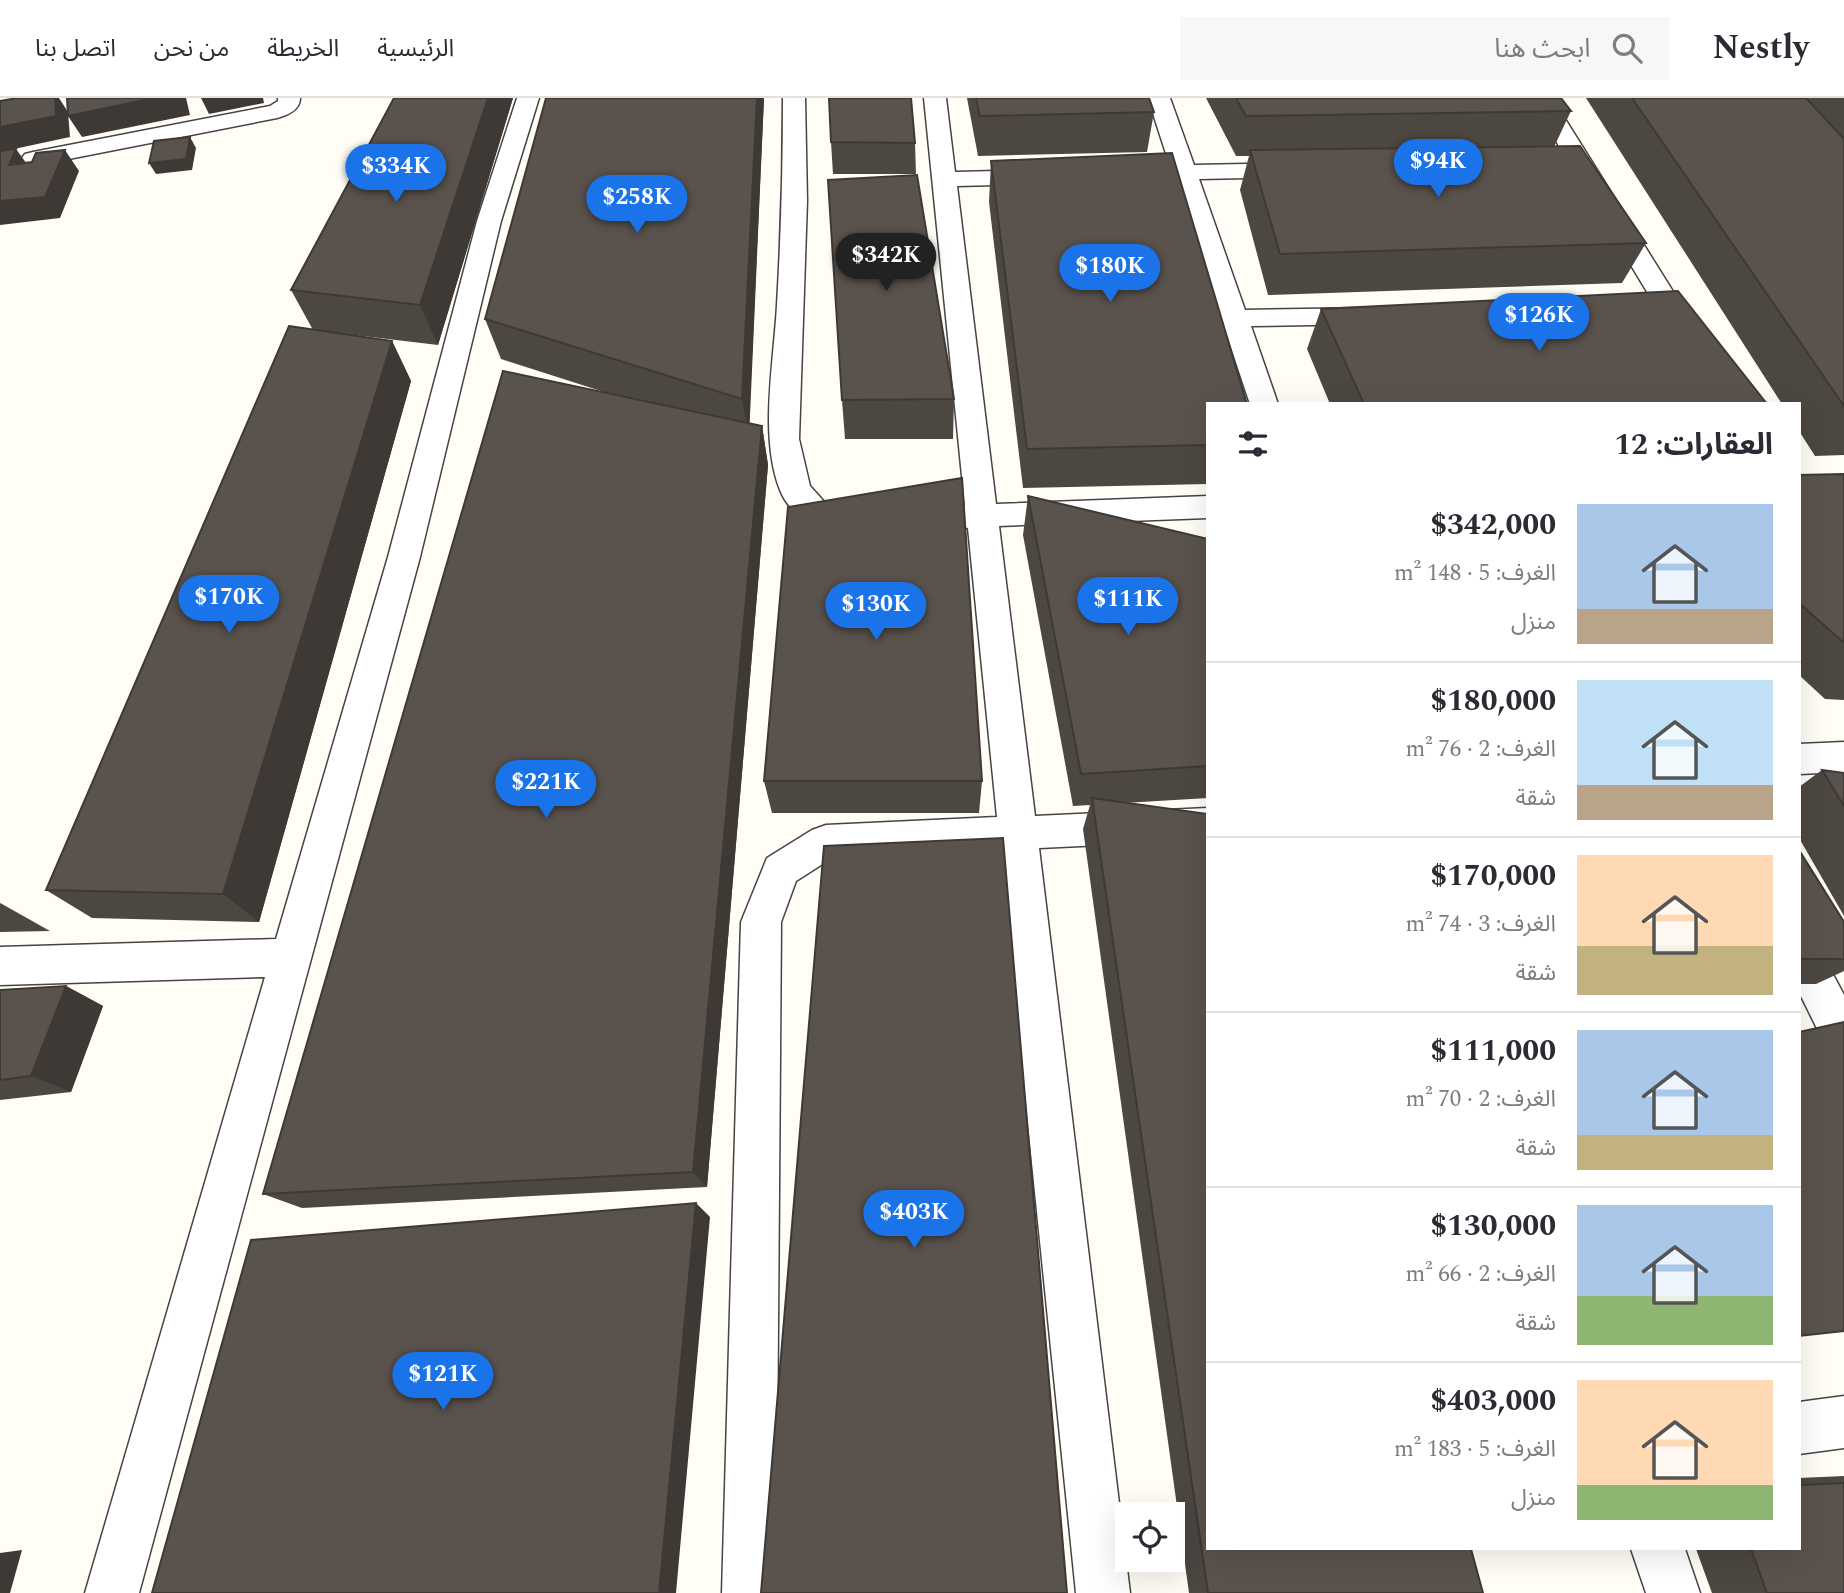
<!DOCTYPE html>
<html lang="ar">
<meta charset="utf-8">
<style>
body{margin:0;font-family:Spectral,"Noto Sans Arabic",serif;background:#f7f7f7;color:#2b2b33;direction:rtl;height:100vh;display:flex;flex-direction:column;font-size:26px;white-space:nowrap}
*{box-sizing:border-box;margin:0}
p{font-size:23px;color:#7c7c81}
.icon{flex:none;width:38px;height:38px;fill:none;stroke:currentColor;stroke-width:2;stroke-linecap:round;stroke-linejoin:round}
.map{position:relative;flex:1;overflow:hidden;direction:ltr}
.side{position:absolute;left:1206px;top:304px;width:595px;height:1148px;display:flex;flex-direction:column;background:#fff;border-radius:0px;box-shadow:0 7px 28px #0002;direction:rtl}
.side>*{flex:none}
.controls{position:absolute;left:1115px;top:1404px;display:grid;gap:14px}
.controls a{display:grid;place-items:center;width:70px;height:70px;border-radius:0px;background:#fff;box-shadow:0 7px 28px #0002;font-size:35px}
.price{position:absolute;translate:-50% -60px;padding:0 16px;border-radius:24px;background:#1a73e8;color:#fff;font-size:23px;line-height:46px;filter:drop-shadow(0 2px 4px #0008)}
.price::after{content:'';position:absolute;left:50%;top:42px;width:21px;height:16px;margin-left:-10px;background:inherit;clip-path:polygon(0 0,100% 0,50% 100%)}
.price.selected{background:#222;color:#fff}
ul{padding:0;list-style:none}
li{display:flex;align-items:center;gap:21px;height:175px;padding:0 28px}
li+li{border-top:2px solid #e1e1e2}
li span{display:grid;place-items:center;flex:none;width:196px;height:140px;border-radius:0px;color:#555}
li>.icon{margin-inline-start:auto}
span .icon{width:84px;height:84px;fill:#fffc;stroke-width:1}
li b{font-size:30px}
h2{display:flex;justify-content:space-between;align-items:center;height:84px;padding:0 28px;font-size:30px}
header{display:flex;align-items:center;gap:42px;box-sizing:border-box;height:98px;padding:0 35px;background:#fff;border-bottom:2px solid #e1e1e2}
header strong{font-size:33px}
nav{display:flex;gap:38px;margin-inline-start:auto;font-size:24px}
.search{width:490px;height:63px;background:#f7f7f7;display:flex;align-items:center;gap:18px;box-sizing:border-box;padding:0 24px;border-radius:0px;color:#7c7c81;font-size:26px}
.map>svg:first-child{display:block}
</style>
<header>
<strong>Nestly</strong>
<div class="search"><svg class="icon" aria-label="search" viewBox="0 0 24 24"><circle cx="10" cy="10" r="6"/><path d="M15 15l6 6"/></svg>ابحث هنا</div>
<nav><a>الرئيسية</a><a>الخريطة</a><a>من نحن</a><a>اتصل بنا</a></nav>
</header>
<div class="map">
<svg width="1844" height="1495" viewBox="0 0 1844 1495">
<rect width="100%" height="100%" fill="#fffdf5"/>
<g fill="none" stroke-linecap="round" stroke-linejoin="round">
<defs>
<g id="street">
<path d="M 278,0 L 300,0 C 300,12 288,17 277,20 L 33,68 L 25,66 L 21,61 L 25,56 L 33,54 L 270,8 L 278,3 Z"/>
<path d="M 517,0 L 539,0 L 501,123 L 420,459 L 139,1495 L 85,1495 L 265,879 L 0,887 L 0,849 L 276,841 L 388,459 L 477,123 Z"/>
<path d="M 783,0 L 805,0 L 807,103 L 799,341 L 810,388 L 829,409 L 863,416 L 868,424 L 863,432 C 832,441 792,423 780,392 C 759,339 774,263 777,207 C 781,138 783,69 783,0 Z"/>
<path d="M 924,0 L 946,0 L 955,74 L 1043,72 L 1051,74 L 1055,79 L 1051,84 L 1043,86 L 957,88 L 996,406 L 1208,398 L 1208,420 L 999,428 L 1035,718 L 1208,710 L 1208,742 L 1039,750 L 1130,1495 L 1076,1495 L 1000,752 L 832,760 L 796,783 L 781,824 L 776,1495 L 722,1495 L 741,824 L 767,760 L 812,732 L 826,727 L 997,719 L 968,430 L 947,427 L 942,419 L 947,411 L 965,408 Z"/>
<path d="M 1148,0 L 1170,0 L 1194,67 L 1295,65 L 1303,67 L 1307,72 L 1303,77 L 1295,79 L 1199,81 L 1245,212 L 1372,210 L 1381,212 L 1385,218 L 1381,224 L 1372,226 L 1251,228 L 1278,306 L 1250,306 L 1175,82 L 1117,81 L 1113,76 L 1117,71 L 1170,68 Z"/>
<path d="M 1530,0 L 1552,0 L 1684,211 L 1749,306 L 1721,306 L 1658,212 Z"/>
<path d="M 1844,644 L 1844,674 L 1799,676 L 1799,646 Z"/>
<path d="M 1799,833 L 1813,839 L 1844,897 L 1844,961 L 1829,955 L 1799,894 Z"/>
<path d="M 1844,1298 L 1844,1350 L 1799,1356 L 1799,1304 Z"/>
<path d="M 1631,1451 L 1685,1451 L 1700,1495 L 1646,1495 Z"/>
</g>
</defs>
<use href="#street" stroke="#444" stroke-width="3"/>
<use href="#street" fill="#fff" fill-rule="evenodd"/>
</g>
<g fill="#4d4742">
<path d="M 394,0 L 513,0 L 438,247 L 321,233 L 392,243 L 411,283 L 259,824 L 92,820 L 46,792 L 313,232 L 291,192 Z"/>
<path d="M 546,0 L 764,0 L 749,325 L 762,328 L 768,367 L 707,1089 L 302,1110 L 263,1096 L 604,294 L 501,261 L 485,221 Z"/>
<path d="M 967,0 L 1149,0 L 1154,14 L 1147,54 L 978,58 Z"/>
<path d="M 1206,0 L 1561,0 L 1571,13 L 1554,49 L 1646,145 L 1622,185 L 1268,197 L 1240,92 L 1249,58 L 1236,58 Z"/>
<path d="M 1586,0 L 1844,0 L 1844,357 L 1815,358 L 1799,333 L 1799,306 L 1782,306 Z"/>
<path d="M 831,44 L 915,45 L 916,76 L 833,76 Z"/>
<path d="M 991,63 L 1208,306 L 1208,386 L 1023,390 L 989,104 Z"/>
<path d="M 1321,211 L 1767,306 L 1330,306 L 1307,251 Z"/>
<path d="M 954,301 L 953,341 L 845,341 L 842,302 Z"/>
<path d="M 1844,376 L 1844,602 L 1825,601 L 1799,577 L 1799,377 Z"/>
<path d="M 1028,398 L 1208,441 L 1208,700 L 1124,705 L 1483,1495 L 1189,1495 L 1083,731 L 1090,707 L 1073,708 L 1023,437 Z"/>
<path d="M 1822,672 L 1844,675 L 1844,818 L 1799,740 L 1799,689 Z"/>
<path d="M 764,683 L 982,683 L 979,715 L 772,715 Z"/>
<path d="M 1799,752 L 1844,824 L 1844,873 L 1816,886 L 1799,886 Z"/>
<path d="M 0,805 L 2,806 L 50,833 L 0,834 Z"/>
<path d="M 66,888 L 103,908 L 71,994 L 0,1002 L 0,892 Z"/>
<path d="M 1844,1378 L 1844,1495 L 1712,1495 L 1696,1451 L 1799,1451 L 1799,1380 Z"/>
</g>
<g fill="#3f3936">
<path d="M 55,0 L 59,0 L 68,14 L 70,39 L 0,54 L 0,29 Z"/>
<path d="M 154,0 L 186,0 L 190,17 L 82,39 L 68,18 Z"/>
<path d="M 201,0 L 263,0 L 264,5 L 209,16 Z"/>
<path d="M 488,0 L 513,0 L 438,247 L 420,207 Z"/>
<path d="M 757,0 L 764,0 L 749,340 L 742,301 Z"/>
<path d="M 190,39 L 196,50 L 192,72 L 156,76 L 149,65 Z"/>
<path d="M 16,51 L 32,73 L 9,67 Z"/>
<path d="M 65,52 L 79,73 L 60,120 L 0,127 L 0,103 Z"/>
<path d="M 392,243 L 411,283 L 259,824 L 223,796 Z"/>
<path d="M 762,328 L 768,367 L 707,1089 L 693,1074 Z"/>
<path d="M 66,888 L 103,908 L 71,994 L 31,978 Z"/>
<path d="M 696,1105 L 710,1119 L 676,1495 L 659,1495 Z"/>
<path d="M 22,1452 L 10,1495 L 0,1495 L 0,1455 Z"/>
</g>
<g fill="#5a524d" stroke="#3f3936" stroke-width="2">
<path d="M 17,0 L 55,0 L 56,18 L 0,29 L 0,3 Z"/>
<path d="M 67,0 L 154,0 L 68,18 Z"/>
<path d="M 394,0 L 488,0 L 420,207 L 291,192 Z"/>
<path d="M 546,0 L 757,0 L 742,301 L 485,221 Z"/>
<path d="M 829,0 L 911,0 L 915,45 L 831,44 Z"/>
<path d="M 976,0 L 1149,0 L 1154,14 L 980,18 Z"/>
<path d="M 1236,0 L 1561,0 L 1571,13 L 1246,18 Z"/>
<path d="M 1632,0 L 1806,0 L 1844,41 L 1844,308 Z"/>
<path d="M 190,39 L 186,61 L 149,65 L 154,43 Z"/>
<path d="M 1580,48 L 1646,145 L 1280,156 L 1250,52 Z"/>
<path d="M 16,51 L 9,67 L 32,64 L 36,55 L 65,52 L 45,99 L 0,103 L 0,53 Z"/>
<path d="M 1172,55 L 1247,306 L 1208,306 L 1208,347 L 1027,351 L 991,63 Z"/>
<path d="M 917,77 L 954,301 L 842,302 L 828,82 Z"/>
<path d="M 1678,193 L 1767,306 L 1364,306 L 1321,211 Z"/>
<path d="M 289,228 L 392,243 L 223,796 L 46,792 Z"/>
<path d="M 503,273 L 762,328 L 693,1074 L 263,1096 Z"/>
<path d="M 1844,376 L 1844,545 L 1799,505 L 1799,377 Z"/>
<path d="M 962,380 L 982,683 L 764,683 L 788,409 Z"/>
<path d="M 1028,398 L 1208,441 L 1208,668 L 1081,676 Z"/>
<path d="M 1822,672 L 1844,675 L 1844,708 Z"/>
<path d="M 1092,700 L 1208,716 L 1208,1451 L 1471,1451 L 1483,1495 L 1208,1495 Z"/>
<path d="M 1003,740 L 1067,1495 L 761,1495 L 824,748 Z"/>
<path d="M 1799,752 L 1844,824 L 1844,861 L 1799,861 Z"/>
<path d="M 66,888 L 31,978 L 0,982 L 0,892 Z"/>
<path d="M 1844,924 L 1844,1233 L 1799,1238 L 1799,934 Z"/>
<path d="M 696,1105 L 659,1495 L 152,1495 L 251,1142 Z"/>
<path d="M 1844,1385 L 1844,1495 L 1767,1495 L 1751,1451 L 1799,1451 L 1799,1387 Z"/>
</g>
</svg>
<div class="controls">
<a><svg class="icon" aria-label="locate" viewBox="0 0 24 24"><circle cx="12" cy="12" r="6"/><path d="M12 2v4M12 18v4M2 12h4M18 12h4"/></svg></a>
</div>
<b class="price" style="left:1438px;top:101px">$94K</b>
<b class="price" style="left:396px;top:106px">$334K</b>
<b class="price" style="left:637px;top:137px">$258K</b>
<b class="price selected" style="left:886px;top:195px">$342K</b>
<b class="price" style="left:1110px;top:206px">$180K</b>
<b class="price" style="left:1539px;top:255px">$126K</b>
<b class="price" style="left:229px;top:537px">$170K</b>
<b class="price" style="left:1128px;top:539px">$111K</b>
<b class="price" style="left:876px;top:544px">$130K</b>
<b class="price" style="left:546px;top:722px">$221K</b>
<b class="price" style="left:914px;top:1152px">$403K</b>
<b class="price" style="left:443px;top:1314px">$121K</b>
<section class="side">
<h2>العقارات: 12<svg class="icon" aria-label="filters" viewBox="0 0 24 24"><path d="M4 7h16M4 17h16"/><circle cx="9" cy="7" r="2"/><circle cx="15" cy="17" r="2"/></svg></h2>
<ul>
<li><span style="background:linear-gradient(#a9c7e8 75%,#b9a48a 0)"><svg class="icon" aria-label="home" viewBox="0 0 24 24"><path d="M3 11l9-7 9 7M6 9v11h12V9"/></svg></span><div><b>$342,000</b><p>الغرف: 5 · 148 m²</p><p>منزل</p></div></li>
<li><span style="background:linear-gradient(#bfe0f5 75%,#b9a48a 0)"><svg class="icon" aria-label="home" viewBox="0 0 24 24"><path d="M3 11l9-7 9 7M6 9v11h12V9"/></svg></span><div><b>$180,000</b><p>الغرف: 2 · 76 m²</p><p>شقة</p></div></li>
<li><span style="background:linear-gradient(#ffd9b3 65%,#c2b280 0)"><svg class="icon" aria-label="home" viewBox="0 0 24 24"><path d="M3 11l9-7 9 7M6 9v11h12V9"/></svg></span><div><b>$170,000</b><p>الغرف: 3 · 74 m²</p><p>شقة</p></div></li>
<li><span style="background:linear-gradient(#a9c7e8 75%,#c2b280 0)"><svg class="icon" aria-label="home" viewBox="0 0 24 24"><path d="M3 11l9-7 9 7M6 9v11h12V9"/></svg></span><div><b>$111,000</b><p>الغرف: 2 · 70 m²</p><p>شقة</p></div></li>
<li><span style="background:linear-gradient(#a9c7e8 65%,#8fb573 0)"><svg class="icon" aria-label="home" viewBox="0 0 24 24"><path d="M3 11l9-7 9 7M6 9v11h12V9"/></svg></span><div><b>$130,000</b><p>الغرف: 2 · 66 m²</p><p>شقة</p></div></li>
<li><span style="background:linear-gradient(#ffd9b3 75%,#8fb573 0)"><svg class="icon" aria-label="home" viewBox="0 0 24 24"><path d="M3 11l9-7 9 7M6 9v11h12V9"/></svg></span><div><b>$403,000</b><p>الغرف: 5 · 183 m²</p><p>منزل</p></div></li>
</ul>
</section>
</div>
